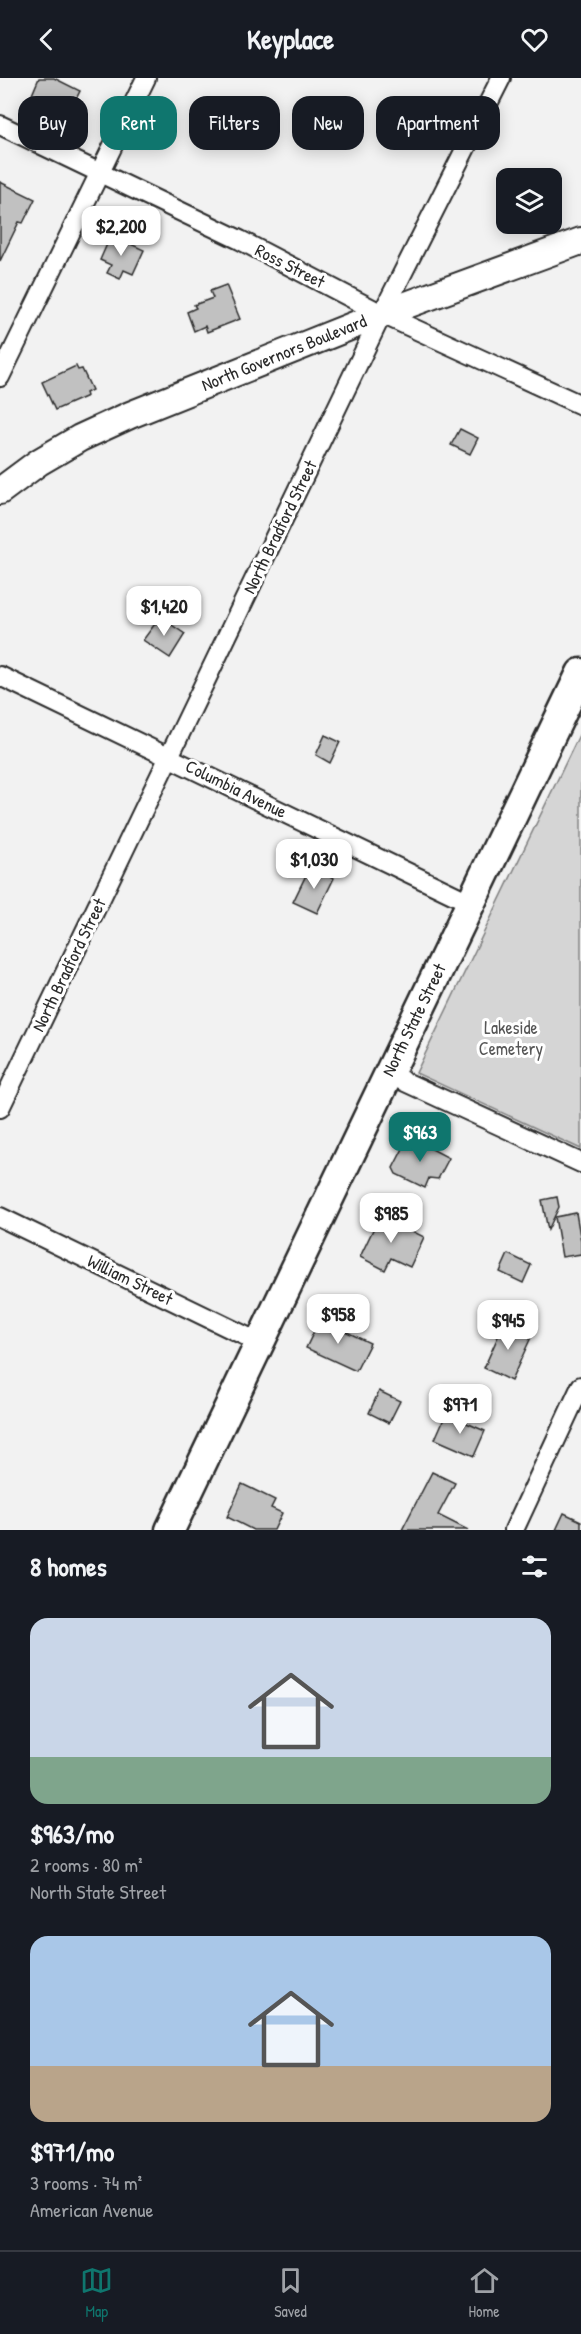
<!DOCTYPE html>
<meta charset="utf-8">
<style>
body{margin:0;font-family:"Patrick Hand",sans-serif;background:#242831;color:#f1f3f6;height:100vh;display:flex;flex-direction:column;font-size:22px;white-space:nowrap}
*{box-sizing:border-box;margin:0}
p{font-size:20px;color:#9ea1a6}
.icon{flex:none;width:33px;height:33px;fill:none;stroke:currentColor;stroke-width:2;stroke-linecap:round;stroke-linejoin:round}
.map{position:relative;height:1452px;overflow:hidden}
.sheet{display:flex;flex-direction:column;background:#171b24;flex:1}
.sheet>*{flex:none}
.top-card{position:absolute;left:18px;top:18px;width:546px;height:54px;display:flex;gap:12px}
.tools{position:absolute;left:496px;top:90px;display:grid;gap:12px}
.tools a{display:grid;place-items:center;width:66px;height:66px;border-radius:12px;background:#171b24;box-shadow:0 3px 15px #0003;font-size:30px}
.price{position:absolute;translate:-50% -51px;padding:0 14px;border-radius:12px;background:#fff;color:#222;font-size:20px;line-height:39px;filter:drop-shadow(0 2px 3px #0008)}
.price::after{content:'';position:absolute;left:50%;top:36px;width:18px;height:14px;margin-left:-9px;background:inherit;clip-path:polygon(0 0,100% 0,50% 100%)}
.price.selected{background:#0f766e;color:#fff}
ul{padding:0;list-style:none}
li{display:grid;align-content:center;gap:12px;height:318px;padding:0 30px}
li span{display:grid;place-items:center;height:186px;border-radius:18px;color:#555}
li>.icon{margin-inline-start:auto}
span .icon{width:108px;height:108px;fill:#fffc;stroke-width:1}
li b{font-size:26px}
h2{display:flex;justify-content:space-between;align-items:center;height:72px;padding:0 30px;font-size:26px}
.tag{padding:0 21px;border-radius:18px;background:#171b24;box-shadow:0 3px 15px #0003;font-size:21px;line-height:54px}
.tag.selected{background:#0f766e;color:#fff}
header{display:flex;justify-content:space-between;align-items:center;height:78px;padding:0 30px;background:#171b24;font-size:27px;font-weight:800}
.dock{display:flex;justify-content:space-around;align-items:center;height:84px;border-top:2px solid #363941;background:#171b24;font-size:16px;color:#9ea1a6}
.dock a{display:grid;justify-items:center;gap:3px}
.dock .selected{color:#0f766e}
.map>svg:first-child{display:block}
</style>
<header><svg class="icon" aria-label="back" viewBox="0 0 24 24"><path d="M15 5l-7 7 7 7"/></svg>Keyplace<svg class="icon" aria-label="heart" viewBox="0 0 24 24"><path d="M12 20l-8-8c-3-5 5-10 8-4 3-6 11-1 8 4z"/></svg></header>
<div class="map">
<svg width="581" height="1452" viewBox="0 0 581 1452">
<rect width="100%" height="100%" fill="#f2f2f2"/>
<filter id="ink" filterUnits="userSpaceOnUse"><feTurbulence type="fractalNoise" baseFrequency=".0167" numOctaves="2"/><feDisplacementMap in="SourceGraphic" scale="12" xChannelSelector="R" yChannelSelector="G"/><feConvolveMatrix kernelMatrix="1 2 1 2 8 2 1 2 1" color-interpolation-filters="sRGB"/></filter>
<g filter="url(#ink)">
<path fill="#d5d5d5" stroke="#808080" stroke-width="1.5" d="M 581,653 L 581,1071 L 416,995 Z"/>
<g fill="#c1c1c1" stroke="#2b2b2b" stroke-width="1.5">
<path d="M 39,0 L 54,0 L 80,13 L 68,37 L 31,19 Z"/>
<path d="M 0,104 L 35,121 L 23,145 L 19,144 L 0,183 Z"/>
<path d="M 111,157 L 144,172 L 133,196 L 124,192 L 120,201 L 107,195 L 111,187 L 100,182 Z"/>
<path d="M 226,207 L 240,241 L 207,254 L 205,248 L 194,253 L 187,234 L 196,230 L 194,227 L 213,220 L 210,213 Z"/>
<path d="M 76,288 L 78,292 L 82,291 L 92,312 L 86,315 L 87,318 L 55,332 L 42,304 Z"/>
<path d="M 460,351 L 478,360 L 470,376 L 451,367 Z"/>
<path d="M 160,539 L 185,556 L 170,580 L 143,562 Z"/>
<path d="M 325,657 L 340,664 L 330,685 L 316,677 Z"/>
<path d="M 310,789 L 334,800 L 317,835 L 293,824 Z"/>
<path d="M 409,1059 L 449,1080 L 438,1101 L 429,1100 L 425,1110 L 396,1096 L 393,1090 Z"/>
<path d="M 557,1119 L 559,1129 L 548,1152 L 542,1122 Z"/>
<path d="M 576,1135 L 581,1163 L 581,1176 L 562,1179 L 555,1139 Z"/>
<path d="M 380,1137 L 424,1159 L 410,1189 L 391,1180 L 385,1192 L 360,1179 Z"/>
<path d="M 508,1176 L 531,1187 L 523,1205 L 500,1194 Z"/>
<path d="M 320,1241 L 370,1265 L 356,1293 L 306,1270 Z"/>
<path d="M 505,1243 L 533,1255 L 511,1303 L 484,1290 Z"/>
<path d="M 379,1313 L 400,1323 L 389,1345 L 369,1335 Z"/>
<path d="M 446,1336 L 485,1353 L 474,1378 L 435,1361 Z"/>
<path d="M 432,1394 L 455,1405 L 438,1437 L 468,1452 L 402,1452 Z"/>
<path d="M 242,1406 L 275,1422 L 271,1430 L 282,1435 L 274,1452 L 253,1452 L 227,1439 Z"/>
<path d="M 564,1435 L 581,1443 L 581,1452 L 556,1452 Z"/>
</g>
<g fill="none" stroke-linecap="round" stroke-linejoin="round">
<defs>
<g id="street">
<path d="M 0,47 L 240,162 L 382,236 L 581,327"/>
<path d="M 0,299 L 146,0"/>
<path d="M 0,598 L 471,825"/>
<path d="M 388,996 L 581,1085"/>
<path d="M 0,1030 L 382,236 L 501,0"/>
<path d="M 0,1139 L 260,1265"/>
<path d="M 514,1452 L 581,1308"/>
</g>
<path id="secondary" d="M 0,413 L 39,384 L 80,360 L 130,337 L 382,236 L 581,163"/>
<path id="primary" d="M 170,1452 L 581,595"/>
</defs>
<use href="#street" stroke="#2b2b2b" stroke-width="22"/>
<use href="#secondary" stroke="#2b2b2b" stroke-width="30"/>
<use href="#primary" stroke="#2b2b2b" stroke-width="33"/>
<use href="#street" stroke="#fff" stroke-width="18"/>
<use href="#secondary" stroke="#fff" stroke-width="26"/>
<use href="#primary" stroke="#fff" stroke-width="28"/>
</g>
</g>
<g text-anchor="middle" stroke-width="6" stroke-linejoin="round" paint-order="stroke">
<g font-size="18" fill="#2b2b2b" stroke="#fff">
<text transform="translate(290 188) rotate(27)" y="6">Ross Street</text>
<text transform="translate(284 275) rotate(-22)" y="6">North Governors Boulevard</text>
<text transform="translate(280 449) rotate(-64)" y="6">North Bradford Street</text>
<text transform="translate(236 711) rotate(26)" y="6">Columbia Avenue</text>
<text transform="translate(69 887) rotate(-64)" y="6">North Bradford Street</text>
<text transform="translate(414 942) rotate(-64)" y="6">North State Street</text>
<text transform="translate(130 1202) rotate(26)" y="6">William Street</text>
</g>
<g font-size="18" fill="#565656" stroke="#fff">
<text x="511" y="956">Lakeside<tspan x="511" dy="21">Cemetery</tspan></text>
</g>
</g>
</svg>
<div class="tools">
<a><svg class="icon" aria-label="layers" viewBox="0 0 24 24"><path d="M12 4l9 5-9 5-9-5zM3 14l9 5 9-5"/></svg></a>
</div>
<b class="price" style="left:121px;top:179px">$2,200</b>
<b class="price" style="left:164px;top:559px">$1,420</b>
<b class="price" style="left:314px;top:812px">$1,030</b>
<b class="price selected" style="left:420px;top:1085px">$963</b>
<b class="price" style="left:391px;top:1166px">$985</b>
<b class="price" style="left:338px;top:1267px">$958</b>
<b class="price" style="left:508px;top:1273px">$945</b>
<b class="price" style="left:460px;top:1357px">$971</b>
<div class="top-card">
<a class="tag">Buy</a>
<a class="tag selected">Rent</a>
<a class="tag">Filters</a>
<a class="tag">New</a>
<a class="tag">Apartment</a>
</div>
</div>
<section class="sheet">
<h2>8 homes<svg class="icon" aria-label="filters" viewBox="0 0 24 24"><path d="M4 7h16M4 17h16"/><circle cx="9" cy="7" r="2"/><circle cx="15" cy="17" r="2"/></svg></h2>
<ul>
<li><span style="background:linear-gradient(#c9d6e8 75%,#7fa58c 0)"><svg class="icon" aria-label="home" viewBox="0 0 24 24"><path d="M3 11l9-7 9 7M6 9v11h12V9"/></svg></span><div><b>$963/mo</b><p>2 rooms · 80 m²</p><p>North State Street</p></div></li>
<li><span style="background:linear-gradient(#a9c7e8 70%,#b9a48a 0)"><svg class="icon" aria-label="home" viewBox="0 0 24 24"><path d="M3 11l9-7 9 7M6 9v11h12V9"/></svg></span><div><b>$971/mo</b><p>3 rooms · 74 m²</p><p>American Avenue</p></div></li>
</ul>
</section>
<nav class="dock">
<a class="selected"><svg class="icon" aria-label="map" viewBox="0 0 24 24"><path d="M3 6l6-2 6 2 6-2v14l-6 2-6-2-6 2zM9 4v14M15 6v14"/></svg>Map</a>
<a><svg class="icon" aria-label="saved" viewBox="0 0 24 24"><path d="M7 4h10v16l-5-4-5 4z"/></svg>Saved</a>
<a><svg class="icon" aria-label="home" viewBox="0 0 24 24"><path d="M3 11l9-7 9 7M6 9v11h12V9"/></svg>Home</a>
</nav>
